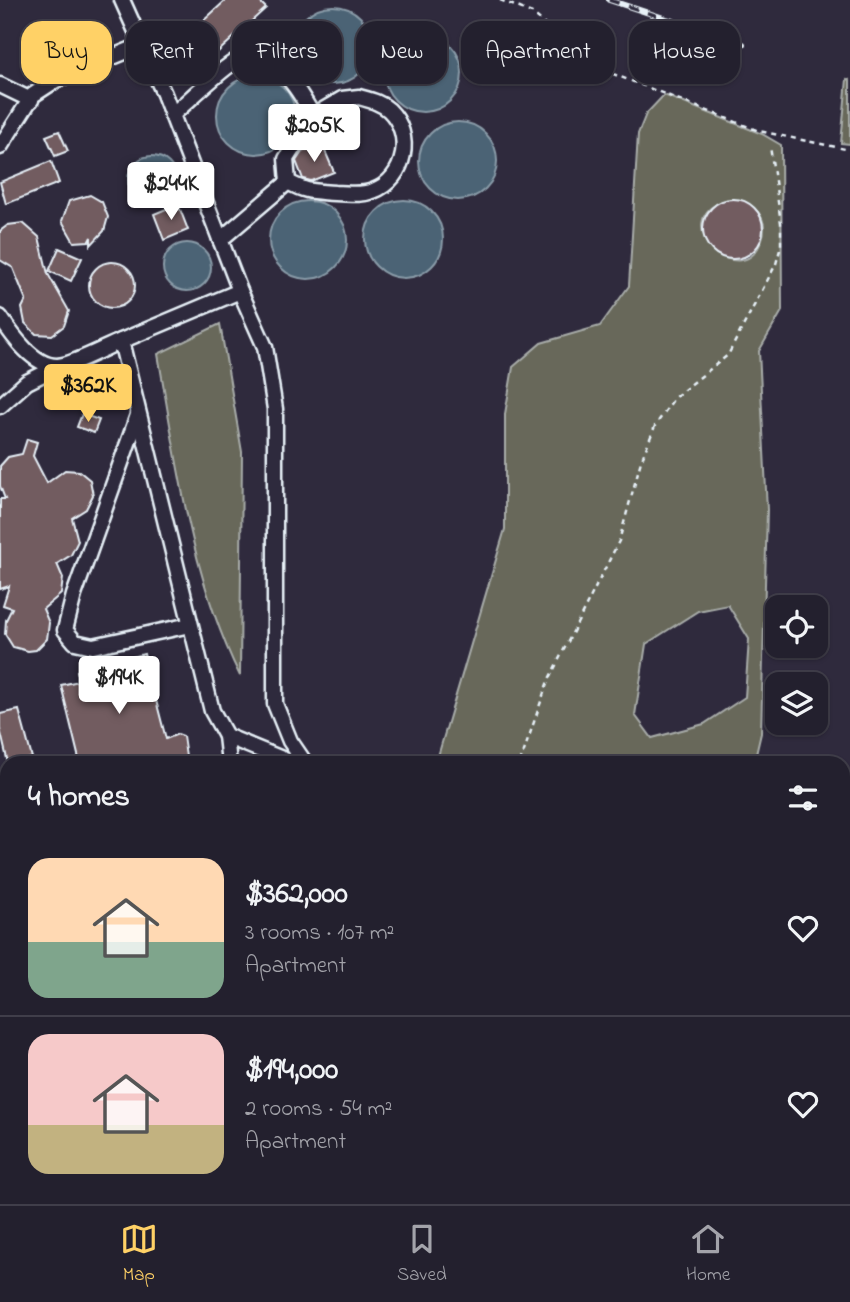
<!DOCTYPE html>
<meta charset="utf-8">
<style>
body{margin:0;font-family:"Indie Flower",sans-serif;background:#2f2d3a;color:#f1f3f6;height:100vh;display:flex;flex-direction:column;font-size:26px;white-space:nowrap}
*{box-sizing:border-box;margin:0}
p{font-size:23px;color:#a3a3aa}
.icon{flex:none;width:38px;height:38px;fill:none;stroke:currentColor;stroke-width:2;stroke-linecap:round;stroke-linejoin:round}
.map{position:relative;flex:1;overflow:hidden}
.sheet{position:absolute;left:0px;top:756px;width:850px;height:448px;display:flex;flex-direction:column;background:#23202e;border-radius:21px 21px 0 0;box-shadow:0 2px 5px #0004,0 0 0 2px #403e4a}
.sheet>*{flex:none}
.hud{position:absolute;left:21px;top:21px;width:808px;height:63px;display:flex;gap:14px}
.tools{position:absolute;left:765px;top:595px;display:grid;gap:14px}
.tools a{display:grid;place-items:center;width:63px;height:63px;border-radius:14px;background:#23202e;box-shadow:0 2px 5px #0004,0 0 0 2px #403e4a;font-size:35px}
.price{position:absolute;translate:-50% -60px;padding:0 16px;border-radius:7px;background:#fff;color:#222;font-size:23px;line-height:46px;filter:drop-shadow(0 2px 4px #0008)}
.price::after{content:'';position:absolute;left:50%;top:42px;width:21px;height:16px;margin-left:-10px;background:inherit;clip-path:polygon(0 0,100% 0,50% 100%)}
.price.current{background:#ffd166;color:#111}
ul{padding:0;list-style:none}
li{display:flex;align-items:center;gap:21px;height:175px;padding:0 28px}
li+li{border-top:2px solid #403e4a}
li span{display:grid;place-items:center;flex:none;width:196px;height:140px;border-radius:21px;color:#555}
li>.icon{margin-inline-start:auto}
span .icon{width:84px;height:84px;fill:#fffc;stroke-width:1}
li b{font-size:30px}
h2{display:flex;justify-content:space-between;align-items:center;height:84px;padding:0 28px;font-size:30px}
.chip{padding:0 24px;border-radius:21px;background:#23202e;box-shadow:0 2px 5px #0004,0 0 0 2px #403e4a;font-size:24px;line-height:63px}
.chip.current{background:#ffd166;color:#111}
.menu{display:flex;justify-content:space-around;align-items:center;height:98px;border-top:2px solid #403e4a;background:#23202e;font-size:19px;color:#a3a3aa}
.menu a{display:grid;justify-items:center;gap:4px}
.menu .current{color:#ffd166}
.map>svg:first-child{display:block}
</style>
<div class="map">
<svg width="850" height="1204" viewBox="0 0 850 1204">
<rect width="100%" height="100%" fill="#2f2a3d"/>
<filter id="ink" filterUnits="userSpaceOnUse"><feTurbulence type="fractalNoise" baseFrequency=".0143" numOctaves="2"/><feDisplacementMap in="SourceGraphic" scale="14" xChannelSelector="R" yChannelSelector="G"/><feConvolveMatrix kernelMatrix="1 2 1 2 8 2 1 2 1" color-interpolation-filters="sRGB"/></filter>
<g filter="url(#ink)">
<g fill="#67685a" stroke="#a8aca9" stroke-width="2" fill-rule="evenodd">
<path d="M 847,79 L 850,80 L 850,144 L 841,143 Z"/>
<path d="M 664,95 L 762,134 L 781,145 L 782,311 L 759,351 L 767,510 L 761,733 L 754,763 L 436,763 L 505,529 L 505,414 L 513,367 L 541,343 L 600,326 L 629,286 L 638,134 L 646,114 ZM 731,199 C 752,201 770,217 762,239 C 742,299 659,216 731,199 ZM 728,605 L 749,639 L 745,697 L 704,724 L 652,738 L 635,715 L 646,644 L 698,611 Z"/>
<path d="M 220,324 L 242,452 L 240,676 C 191,576 177,463 158,354 Z"/>
<path d="M 553,1197 L 771,1197 L 774,1204 L 549,1204 Z"/>
</g>
<g fill="#4c6475" stroke="#8a9ca9" stroke-width="2">
<circle cx="333" cy="45" r="39"/>
<circle cx="423" cy="73" r="39"/>
<circle cx="256" cy="115" r="39"/>
<circle cx="458" cy="161" r="39"/>
<circle cx="152" cy="180" r="24"/>
<circle cx="404" cy="239" r="39"/>
<circle cx="308" cy="240" r="39"/>
<circle cx="187" cy="267" r="24"/>
</g>
<g fill="#725b61" stroke="#e8f1f8" stroke-width="2">
<path d="M 226,0 L 258,0 L 266,8 L 186,81 L 164,57 Z"/>
<path d="M 59,131 L 68,151 L 55,156 L 46,136 Z"/>
<path d="M 322,144 L 334,172 L 311,181 L 303,179 L 296,161 L 302,152 Z"/>
<path d="M 51,161 L 59,183 L 6,204 L 0,182 Z"/>
<path d="M 90,195 L 102,202 L 108,217 L 104,231 L 91,245 L 91,237 L 89,241 L 74,242 L 62,221 L 69,201 Z"/>
<circle cx="733" cy="229" r="30"/>
<path d="M 178,204 L 188,230 L 164,240 L 154,214 Z"/>
<path d="M 23,223 L 39,237 L 48,274 L 69,311 L 64,326 L 52,335 L 36,334 L 25,323 L 22,308 L 26,300 L 13,268 L 0,260 L 0,231 L 8,225 Z"/>
<path d="M 59,248 L 82,258 L 71,281 L 49,271 Z"/>
<circle cx="112" cy="285" r="23"/>
<path d="M 82,414 L 99,420 L 94,433 L 77,427 Z"/>
<path d="M 27,439 L 37,442 L 33,456 L 47,483 L 65,470 L 79,471 L 90,480 L 93,495 L 86,509 L 72,518 L 78,541 L 71,555 L 57,564 L 63,578 L 61,594 L 43,609 L 49,623 L 47,639 L 36,650 L 28,651 L 13,647 L 5,634 L 6,620 L 12,608 L 3,605 L 9,586 L 0,589 L 0,499 L 5,499 L 0,486 L 0,466 L 8,457 L 22,454 Z"/>
<path d="M 144,654 L 166,739 L 178,734 L 183,736 L 187,763 L 80,763 L 61,685 L 79,681 L 77,671 Z"/>
<path d="M 19,710 L 32,758 L 8,763 L 0,729 L 0,714 Z"/>
</g>
<g fill="none" stroke-linecap="round" stroke-linejoin="round">
<defs>
<g id="minor">
<path d="M 122,0 L 164,94 L 240,291 L 265,347 L 275,409 L 275,704 L 290,741 L 305,763"/>
<path d="M 0,85 L 31,100"/>
<path d="M 359,97 C 370,100 380,102 389,110 C 414,134 406,179 373,191 C 360,196 348,193 335,193 C 313,191 308,193 288,182 L 286,159 L 313,116 L 342,99 Z"/>
<path d="M 172,115 C 185,104 227,63 240,59 C 276,50 299,90 313,116"/>
<path d="M 0,147 L 33,95 L 56,80 L 142,45"/>
<path d="M 220,240 L 288,182"/>
<path d="M 240,291 L 121,341 L 212,711 L 226,736 L 287,761 L 303,761"/>
<path d="M 0,317 C 12,335 34,367 58,366 C 73,365 106,347 121,341"/>
<path d="M 0,406 L 27,382 L 59,366"/>
<path d="M 138,415 L 74,595 L 65,630 L 75,642 L 93,646 L 190,625"/>
<path d="M 226,736 L 229,763"/>
<path d="M 0,998 L 7,996"/>
<path d="M 85,1197 L 86,1204"/>
<path d="M 196,1197 L 198,1204"/>
<path d="M 380,1197 L 382,1204"/>
<path d="M 778,1197 L 780,1204"/>
<path d="M 147,1204 L 175,1197"/>
<path d="M 481,1204 L 484,1197"/>
</g>
</defs>
<use href="#minor" stroke="#e8f1f8" stroke-width="19"/>
<g stroke="#e8f1f8" stroke-width="2.5" stroke-dasharray="5 5" stroke-linecap="butt">
<path d="M 500,0 L 532,13 L 543,22 L 562,54 L 759,131 L 850,150"/>
<path d="M 520,763 L 548,681 L 619,541 L 641,461 L 655,426 L 675,397 L 728,355 L 776,264 L 781,246 L 781,223 L 770,146"/>
</g>
<use href="#minor" stroke="#2f2a3d" stroke-width="14"/>
<defs>
<path id="rail" d="M 609,0 L 743,44"/>
</defs>
<use href="#rail" stroke="#e8f1f8" stroke-width="6"/>
<use href="#rail" stroke="#2f2a3d" stroke-width="3.5" stroke-dasharray="10" stroke-linecap="butt"/>
</g>
</g>
</svg>
<div class="tools">
<a><svg class="icon" aria-label="locate" viewBox="0 0 24 24"><circle cx="12" cy="12" r="6"/><path d="M12 2v4M12 18v4M2 12h4M18 12h4"/></svg></a>
<a><svg class="icon" aria-label="layers" viewBox="0 0 24 24"><path d="M12 4l9 5-9 5-9-5zM3 14l9 5 9-5"/></svg></a>
</div>
<b class="price" style="left:314px;top:164px">$205K</b>
<b class="price" style="left:171px;top:222px">$244K</b>
<b class="price current" style="left:88px;top:424px">$362K</b>
<b class="price" style="left:119px;top:716px">$194K</b>
<div class="hud">
<a class="chip current">Buy</a>
<a class="chip">Rent</a>
<a class="chip">Filters</a>
<a class="chip">New</a>
<a class="chip">Apartment</a>
<a class="chip">House</a>
</div>
<section class="sheet">
<h2>4 homes<svg class="icon" aria-label="filters" viewBox="0 0 24 24"><path d="M4 7h16M4 17h16"/><circle cx="9" cy="7" r="2"/><circle cx="15" cy="17" r="2"/></svg></h2>
<ul>
<li><span style="background:linear-gradient(#ffd9b3 60%,#7fa58c 0)"><svg class="icon" aria-label="home" viewBox="0 0 24 24"><path d="M3 11l9-7 9 7M6 9v11h12V9"/></svg></span><div><b>$362,000</b><p>3 rooms · 107 m²</p><p>Apartment</p></div><svg class="icon" aria-label="heart" viewBox="0 0 24 24"><path d="M12 20l-8-8c-3-5 5-10 8-4 3-6 11-1 8 4z"/></svg></li>
<li><span style="background:linear-gradient(#f6c9c9 65%,#c2b280 0)"><svg class="icon" aria-label="home" viewBox="0 0 24 24"><path d="M3 11l9-7 9 7M6 9v11h12V9"/></svg></span><div><b>$194,000</b><p>2 rooms · 54 m²</p><p>Apartment</p></div><svg class="icon" aria-label="heart" viewBox="0 0 24 24"><path d="M12 20l-8-8c-3-5 5-10 8-4 3-6 11-1 8 4z"/></svg></li>
</ul>
</section>
</div>
<nav class="menu">
<a class="current"><svg class="icon" aria-label="map" viewBox="0 0 24 24"><path d="M3 6l6-2 6 2 6-2v14l-6 2-6-2-6 2zM9 4v14M15 6v14"/></svg>Map</a>
<a><svg class="icon" aria-label="saved" viewBox="0 0 24 24"><path d="M7 4h10v16l-5-4-5 4z"/></svg>Saved</a>
<a><svg class="icon" aria-label="home" viewBox="0 0 24 24"><path d="M3 11l9-7 9 7M6 9v11h12V9"/></svg>Home</a>
</nav>
